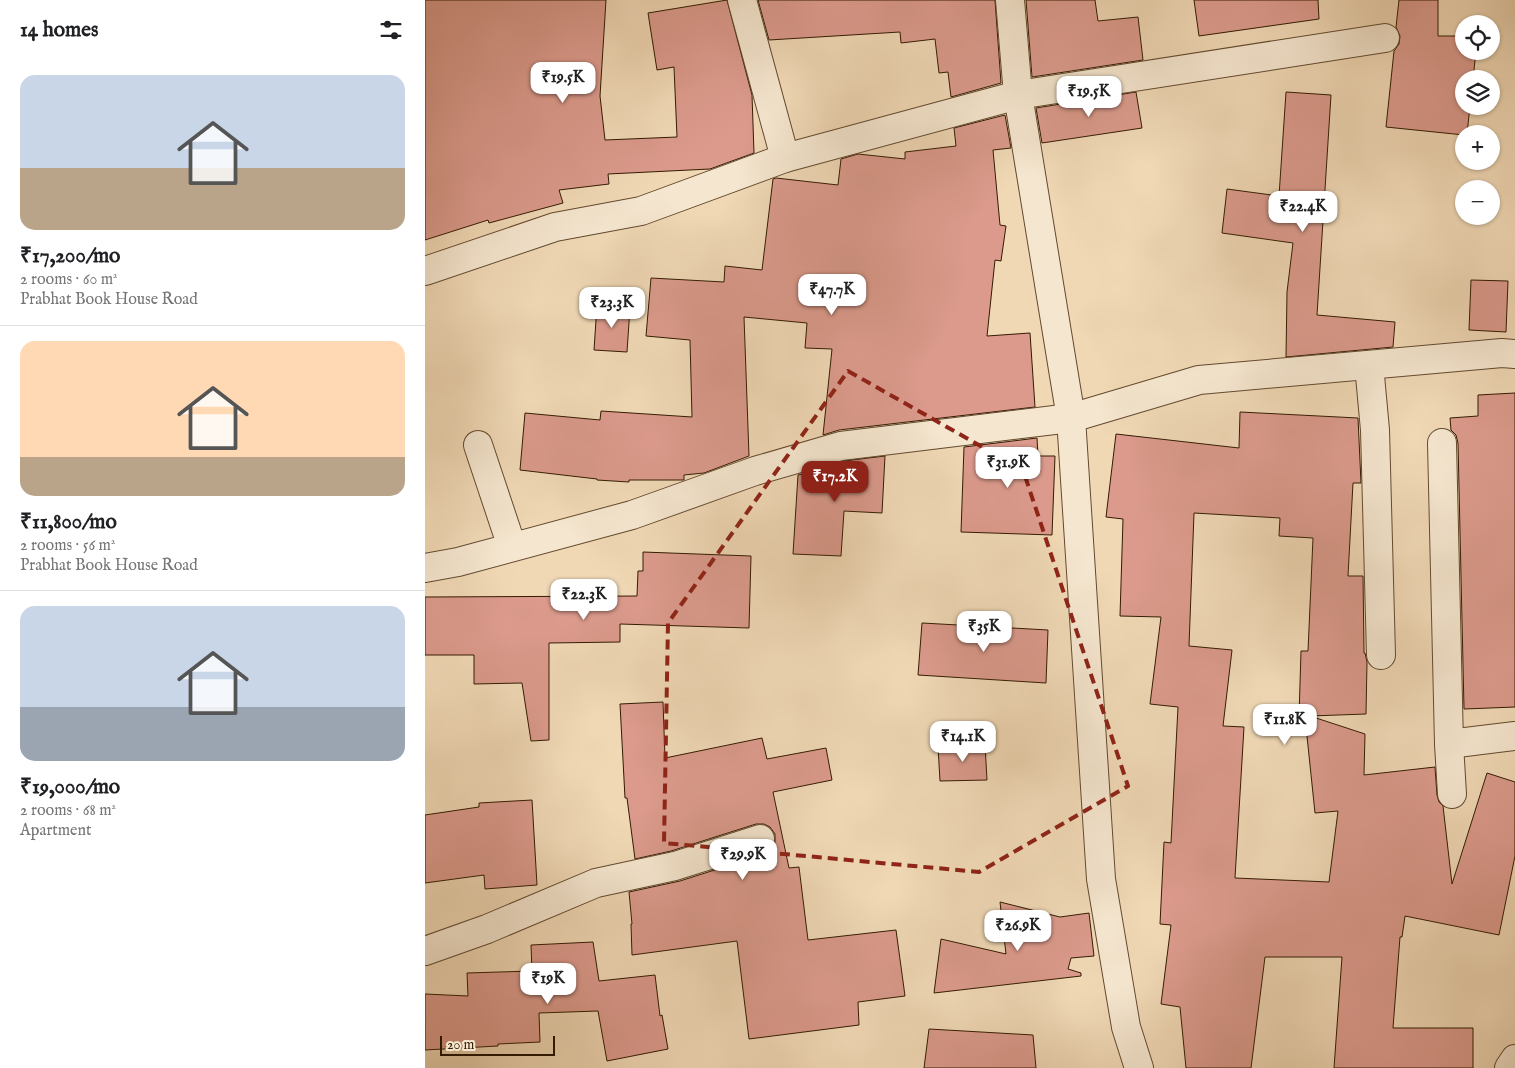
<!DOCTYPE html>
<meta charset="utf-8">
<style>
body{margin:0;font-family:"IM FELL English",serif;background:#f2f2f2;color:#202124;height:100vh;display:flex;flex-direction:column;font-size:19px;white-space:nowrap}
*{box-sizing:border-box;margin:0}
p{font-size:16px;color:#757577}
.icon{flex:none;width:28px;height:28px;fill:none;stroke:currentColor;stroke-width:2;stroke-linecap:round;stroke-linejoin:round}
.map{position:relative;flex:1;overflow:hidden}
.panel{display:flex;flex-direction:column;background:#fff;width:425px}
.panel>*{flex:none}
.controls{position:absolute;left:1030px;top:15px;display:grid;gap:10px}
.controls a{display:grid;place-items:center;width:45px;height:45px;border-radius:50%;background:#fff;box-shadow:0 1px 4px #0004;font-size:25px}
.scale{position:absolute;left:15px;bottom:12px;width:115px;box-sizing:border-box;padding-left:5px;border:2px solid #341b02;border-top:0;font-size:14px;line-height:18px;white-space:nowrap;color:#341b02;-webkit-text-stroke:4px #f5e6cf;paint-order:stroke}
.price{position:absolute;translate:-50% -42px;padding:0 11px;border-radius:10px;background:#fff;color:#222;font-size:16px;line-height:32px;filter:drop-shadow(0 1px 2px #0008)}
.price::after{content:'';position:absolute;left:50%;top:30px;width:15px;height:11px;margin-left:-8px;background:inherit;clip-path:polygon(0 0,100% 0,50% 100%)}
.price.active{background:#8f2418;color:#fff}
ul{padding:0;list-style:none}
li{display:grid;align-content:center;gap:10px;height:265px;padding:0 20px}
li+li{border-top:1px solid #e0e0e0}
li span{display:grid;place-items:center;height:155px;border-radius:15px;color:#555}
li>.icon{margin-inline-start:auto}
span .icon{width:90px;height:90px;fill:#fffc;stroke-width:1}
li b{font-size:21px}
h2{display:flex;justify-content:space-between;align-items:center;height:60px;padding:0 20px;font-size:21px}
main{display:flex;flex:1;min-height:0}
.map>svg:first-child{display:block}
</style>
<main>
<section class="panel">
<h2>14 homes<svg class="icon" aria-label="filters" viewBox="0 0 24 24"><path d="M4 7h16M4 17h16"/><circle cx="9" cy="7" r="2"/><circle cx="15" cy="17" r="2"/></svg></h2>
<ul>
<li><span style="background:linear-gradient(#c9d6e8 60%,#b9a48a 0)"><svg class="icon" aria-label="home" viewBox="0 0 24 24"><path d="M3 11l9-7 9 7M6 9v11h12V9"/></svg></span><div><b>₹17,200/mo</b><p>2 rooms · 60 m²</p><p>Prabhat Book House Road</p></div></li>
<li><span style="background:linear-gradient(#ffd9b3 75%,#b9a48a 0)"><svg class="icon" aria-label="home" viewBox="0 0 24 24"><path d="M3 11l9-7 9 7M6 9v11h12V9"/></svg></span><div><b>₹11,800/mo</b><p>2 rooms · 56 m²</p><p>Prabhat Book House Road</p></div></li>
<li><span style="background:linear-gradient(#c9d6e8 65%,#9aa5b1 0)"><svg class="icon" aria-label="home" viewBox="0 0 24 24"><path d="M3 11l9-7 9 7M6 9v11h12V9"/></svg></span><div><b>₹19,000/mo</b><p>2 rooms · 68 m²</p><p>Apartment</p></div></li>
</ul>
</section>
<div class="map">
<svg width="1090" height="1068" viewBox="0 0 1090 1068">
<rect width="100%" height="100%" fill="#f0d8b5"/>
<filter id="stains"><feTurbulence type="fractalNoise" baseFrequency=".004" numOctaves="4"/><feColorMatrix values="0 0 0 0 .2 0 0 0 0 .09 0 0 0 0 .02 0 0 0 .5 -.17"/></filter>
<radialGradient id="worn" r=".72"><stop offset=".6" stop-color="#630" stop-opacity="0"/><stop offset="1" stop-color="#630" stop-opacity=".3"/></radialGradient>
<g fill="#db9a8c" stroke="#341b02" fill-rule="evenodd">
<path d="M 0,0 L 181,0 L 175,96 L 180,140 L 252,137 L 249,67 L 232,70 L 223,13 L 302,0 L 327,95 L 329,153 L 285,169 L 183,174 L 184,184 L 134,190 L 138,203 L 64,223 L 63,220 L 0,240 Z"/>
<path d="M 333,0 L 570,0 L 576,83 L 526,97 L 523,72 L 514,73 L 510,39 L 476,43 L 475,32 L 344,40 Z"/>
<path d="M 601,0 L 670,0 L 673,21 L 713,17 L 718,60 L 607,77 Z"/>
<path d="M 769,0 L 893,0 L 894,19 L 774,36 Z"/>
<path d="M 974,0 L 1013,0 L 1013,36 L 1039,36 L 1039,51 L 1051,51 L 1048,79 L 1039,79 L 1039,106 L 1045,106 L 1042,134 L 1039,134 L 1039,135 L 961,127 L 969,51 L 974,44 L 975,36 L 971,27 Z"/>
<path d="M 711,92 L 717,128 L 617,143 L 611,108 Z"/>
<path d="M 861,92 L 906,95 L 892,315 L 970,322 L 968,347 L 861,357 L 862,292 L 868,243 L 797,233 L 802,189 L 854,196 Z"/>
<path d="M 580,115 L 586,148 L 568,150 L 575,225 L 581,226 L 576,261 L 570,260 L 562,336 L 605,333 L 610,407 L 414,430 L 398,435 L 407,349 L 380,348 L 382,323 L 319,317 L 324,456 L 279,473 L 259,475 L 259,480 L 204,480 L 204,482 L 172,480 L 172,479 L 95,470 L 100,413 L 175,420 L 176,411 L 267,417 L 265,340 L 221,336 L 226,278 L 299,282 L 300,266 L 337,270 L 348,179 L 351,178 L 413,185 L 416,159 L 433,154 L 480,159 L 480,152 L 531,146 L 529,128 Z"/>
<path d="M 1046,280 L 1083,281 L 1081,332 L 1044,330 Z"/>
<path d="M 172,305 L 205,308 L 202,352 L 169,350 Z"/>
<path d="M 1090,393 L 1090,707 L 1039,709 L 1033,443 L 1031,435 L 1026,430 L 1025,418 L 1053,416 L 1053,395 Z"/>
<path d="M 815,412 L 933,418 L 936,483 L 928,483 L 923,576 L 938,576 L 939,653 L 940,653 L 942,662 L 941,714 L 885,716 L 940,734 L 939,775 L 1010,767 L 1012,795 L 1014,802 L 1018,806 L 1027,884 L 1062,773 L 1090,782 L 1090,856 L 1074,935 L 980,916 L 977,937 L 975,937 L 968,1028 L 1048,1028 L 1048,1068 L 909,1068 L 917,957 L 840,957 L 826,1068 L 761,1068 L 755,1007 L 736,1004 L 746,925 L 735,924 L 739,842 L 746,843 L 753,707 L 725,704 L 736,617 L 695,616 L 698,519 L 681,517 L 691,434 L 814,448 ZM 769,513 L 855,518 L 854,536 L 888,538 L 883,651 L 876,651 L 874,717 L 880,717 L 890,813 L 913,811 L 904,882 L 810,878 L 819,727 L 798,726 L 807,650 L 764,646 Z"/>
<path d="M 612,438 L 613,456 L 630,456 L 627,535 L 536,532 L 539,447 Z"/>
<path d="M 460,456 L 457,513 L 419,511 L 416,556 L 368,554 L 373,475 L 394,470 L 394,469 L 419,461 Z"/>
<path d="M 218,552 L 326,556 L 324,628 L 195,624 L 195,642 L 124,643 L 124,740 L 106,741 L 97,683 L 49,684 L 49,655 L 0,655 L 0,597 L 212,596 L 213,571 L 218,571 Z"/>
<path d="M 497,623 L 623,630 L 621,683 L 493,675 Z"/>
<path d="M 238,702 L 240,758 L 337,738 L 342,759 L 401,748 L 407,780 L 348,792 L 364,868 L 374,867 L 383,940 L 471,930 L 480,996 L 433,1002 L 434,1025 L 324,1039 L 312,941 L 207,955 L 206,924 L 207,924 L 204,892 L 255,881 L 340,854 L 347,849 L 350,842 L 350,834 L 345,827 L 339,824 L 331,824 L 246,851 L 210,859 L 202,798 L 200,798 L 195,704 Z"/>
<path d="M 560,744 L 562,780 L 515,781 L 513,746 Z"/>
<path d="M 107,800 L 112,885 L 60,889 L 59,875 L 0,883 L 0,815 L 54,807 L 54,803 Z"/>
<path d="M 575,902 L 635,917 L 664,913 L 669,956 L 646,958 L 643,969 L 656,973 L 656,976 L 509,993 L 516,939 L 581,954 Z"/>
<path d="M 168,942 L 174,981 L 230,975 L 235,1016 L 237,1015 L 243,1049 L 182,1061 L 173,1011 L 114,1013 L 115,1042 L 73,1044 L 73,1046 L 0,1050 L 0,994 L 43,996 L 42,973 L 107,971 L 106,945 Z"/>
<path d="M 504,1029 L 608,1035 L 611,1068 L 499,1068 Z"/>
</g>
<g fill="none" stroke-linecap="round" stroke-linejoin="round">
<defs>
<g id="minor">
<path d="M 585,0 L 593,95 L 646,418 L 676,879 L 701,1027 L 714,1068"/>
<path d="M 360,158 L 593,95 L 960,38"/>
<path d="M 0,271 L 130,227 L 216,211 L 360,158 L 317,0"/>
<path d="M 944,365 L 950,430 L 956,655"/>
<path d="M 1017,443 L 1024,744 L 1090,736"/>
<path d="M 53,445 L 87,547"/>
<path d="M 0,568 L 33,562 L 207,515 L 330,471 L 416,446 L 646,418 L 774,380 L 1077,353 L 1090,354"/>
<path d="M 1024,744 L 1027,794"/>
<path d="M 0,951 L 62,929 L 171,883 L 250,866 L 335,839"/>
<path d="M 1084,1068 L 1090,1059"/>
</g>
</defs>
<use href="#minor" stroke="#634a2f" stroke-width="30"/>
<use href="#minor" stroke="#f5e6cf" stroke-width="28"/>
</g>
<path fill="none" stroke="#8f2418" stroke-width="4" stroke-dasharray="10 6" stroke-linejoin="round" d="M 423,371 L 598,470 L 703,786 L 554,872 L 239,843 L 243,623 Z"/>
<rect width="100%" height="100%" filter="url(#stains)"/>
<rect width="100%" height="100%" fill="url(#worn)"/>
</svg>
<div class="controls">
<a><svg class="icon" aria-label="locate" viewBox="0 0 24 24"><circle cx="12" cy="12" r="6"/><path d="M12 2v4M12 18v4M2 12h4M18 12h4"/></svg></a>
<a><svg class="icon" aria-label="layers" viewBox="0 0 24 24"><path d="M12 4l9 5-9 5-9-5zM3 14l9 5 9-5"/></svg></a>
<a>+</a>
<a>−</a>
</div>
<div class="scale">20 m</div>
<b class="price" style="left:138px;top:104px">₹19.5K</b>
<b class="price" style="left:664px;top:118px">₹19.5K</b>
<b class="price" style="left:878px;top:233px">₹22.4K</b>
<b class="price" style="left:407px;top:316px">₹47.7K</b>
<b class="price" style="left:187px;top:329px">₹23.3K</b>
<b class="price" style="left:583px;top:489px">₹31.9K</b>
<b class="price active" style="left:410px;top:503px">₹17.2K</b>
<b class="price" style="left:159px;top:621px">₹22.3K</b>
<b class="price" style="left:559px;top:653px">₹35K</b>
<b class="price" style="left:860px;top:746px">₹11.8K</b>
<b class="price" style="left:538px;top:763px">₹14.1K</b>
<b class="price" style="left:318px;top:881px">₹29.9K</b>
<b class="price" style="left:593px;top:952px">₹26.9K</b>
<b class="price" style="left:123px;top:1005px">₹19K</b>
</div>
</main>
